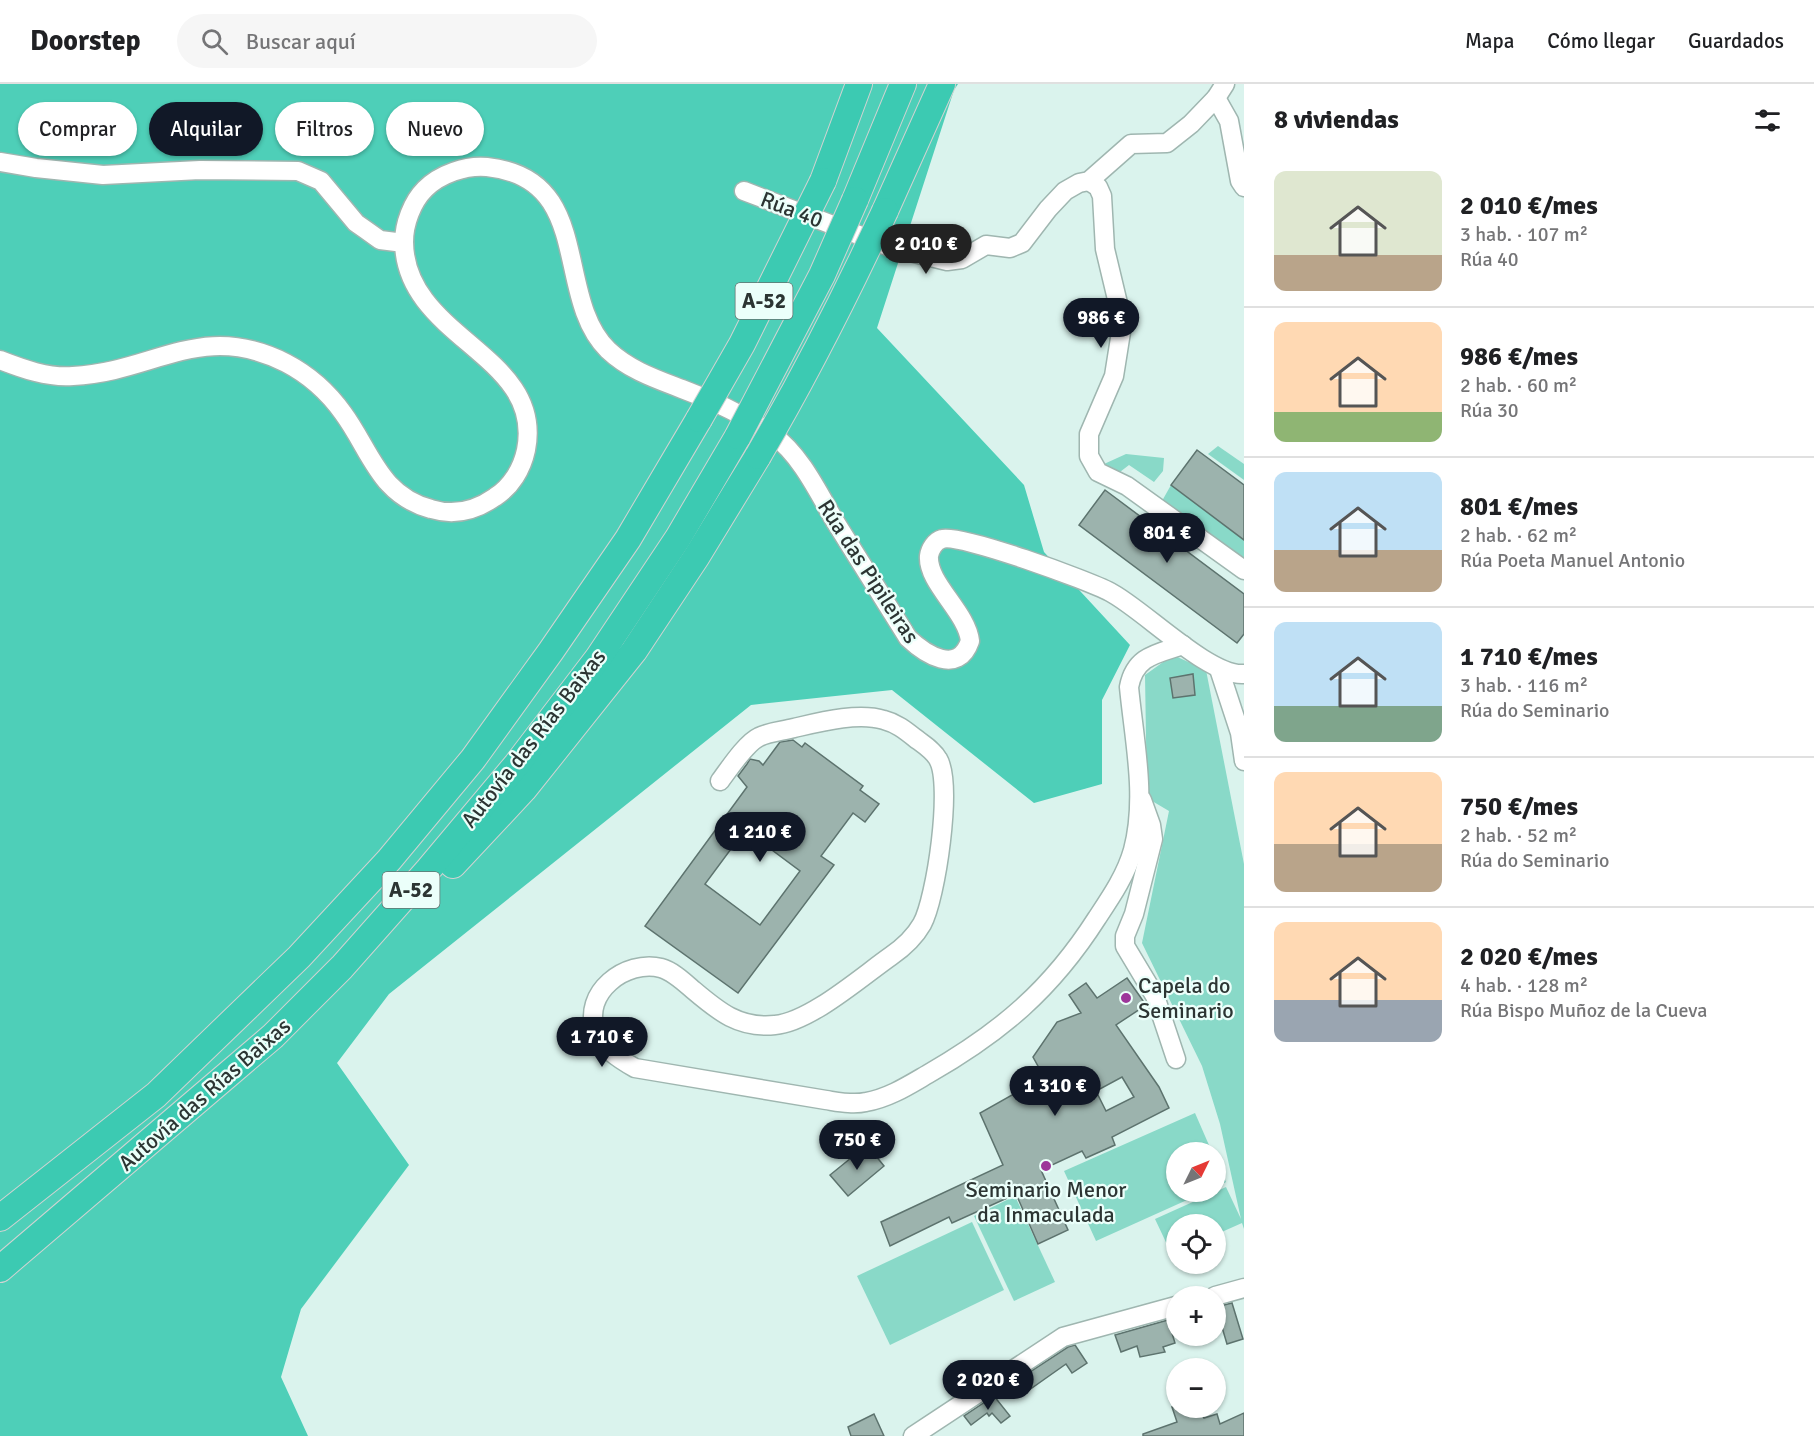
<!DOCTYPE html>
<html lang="es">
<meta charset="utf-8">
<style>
body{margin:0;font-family:Signika,sans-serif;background:#f6f6f6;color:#202124;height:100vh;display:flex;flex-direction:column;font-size:22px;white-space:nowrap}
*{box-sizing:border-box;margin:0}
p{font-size:20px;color:#757577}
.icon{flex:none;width:33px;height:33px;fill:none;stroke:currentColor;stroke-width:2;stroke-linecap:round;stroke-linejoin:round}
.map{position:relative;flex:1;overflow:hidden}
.side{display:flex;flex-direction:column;background:#fff;width:570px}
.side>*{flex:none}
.guide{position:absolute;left:18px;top:18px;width:570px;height:54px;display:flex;gap:12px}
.needle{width:39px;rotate:47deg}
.fabs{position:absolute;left:1166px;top:1058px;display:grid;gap:12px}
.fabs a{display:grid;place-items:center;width:60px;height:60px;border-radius:50%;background:#fff;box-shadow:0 2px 4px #0004;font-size:30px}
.price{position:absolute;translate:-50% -51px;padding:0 14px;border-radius:21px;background:#111827;color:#fff;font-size:20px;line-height:39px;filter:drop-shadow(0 2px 3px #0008)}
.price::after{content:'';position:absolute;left:50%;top:36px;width:18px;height:14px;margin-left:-9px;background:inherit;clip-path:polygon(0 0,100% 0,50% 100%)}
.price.active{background:#222;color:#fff}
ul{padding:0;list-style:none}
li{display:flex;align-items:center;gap:18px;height:150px;padding:0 30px}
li+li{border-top:2px solid #e0e0e0}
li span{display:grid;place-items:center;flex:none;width:168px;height:120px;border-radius:12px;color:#555}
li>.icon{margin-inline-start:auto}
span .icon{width:72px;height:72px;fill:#fffc;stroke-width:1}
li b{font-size:26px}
h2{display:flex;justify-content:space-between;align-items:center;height:72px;padding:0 30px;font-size:26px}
.tag{padding:0 21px;border-radius:27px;background:#fff;box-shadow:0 2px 4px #0004;font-size:21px;line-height:54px}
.tag.active{background:#111827;color:#fff}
header{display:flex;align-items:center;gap:36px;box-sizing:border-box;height:84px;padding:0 30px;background:#fff;border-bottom:2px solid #e0e0e0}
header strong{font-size:28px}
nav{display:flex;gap:33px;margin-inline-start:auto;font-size:21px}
.search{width:420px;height:54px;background:#f6f6f6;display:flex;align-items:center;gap:15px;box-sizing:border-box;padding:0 21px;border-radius:33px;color:#757577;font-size:22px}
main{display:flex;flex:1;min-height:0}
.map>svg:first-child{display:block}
</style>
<header>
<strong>Doorstep</strong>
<div class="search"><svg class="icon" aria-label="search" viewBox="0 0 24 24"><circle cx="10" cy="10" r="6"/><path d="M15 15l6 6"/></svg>Buscar aquí</div>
<nav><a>Mapa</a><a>Cómo llegar</a><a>Guardados</a></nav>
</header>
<main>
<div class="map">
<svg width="1244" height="1352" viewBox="0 0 1244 1352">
<rect width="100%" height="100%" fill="#daf3ed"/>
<g fill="#89d9c8">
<path d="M 1218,362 L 1244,380 L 1244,396 L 1208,370 Z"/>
<path d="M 1126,370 L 1164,374 L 1163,387 L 1154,398 L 1129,381 L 1116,391 L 1104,380 Z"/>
<path d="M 1171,401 L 1244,456 L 1244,479 L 1162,417 Z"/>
<path d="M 1173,571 L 1206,586 L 1244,780 L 1244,1145 L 1242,1139 L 1215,1151 L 1215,1140 L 1176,1140 L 1176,1169 L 1172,1171 L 1155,1135 L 1226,1103 L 1241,1135 L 1220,1040 L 1202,982 L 1142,859 L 1169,727 L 1147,714 L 1145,591 Z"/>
<path d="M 1195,1029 L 1212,1068 L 1176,1068 L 1176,1107 L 1207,1107 L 1096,1157 L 1064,1087 Z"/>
<path d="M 1215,1074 L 1226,1098 L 1215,1104 Z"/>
<path d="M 1015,1112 L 1055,1198 L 1014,1217 L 974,1132 Z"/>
<path d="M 972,1138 L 1004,1206 L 890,1261 L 857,1192 Z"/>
</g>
<path fill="#4ecfb8" d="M 0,0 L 958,0 L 954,6 L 877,244 L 1024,401 L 1044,468 L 1130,561 L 1102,616 L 1102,700 L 1034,719 L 892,606 L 751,621 L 389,910 L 337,979 L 409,1081 L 301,1225 L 281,1293 L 308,1352 L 0,1352 Z"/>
<g fill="#9cb3ad" stroke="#5d736e" stroke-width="1.5" fill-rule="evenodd">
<path d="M 1197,366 L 1244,401 L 1244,456 L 1171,401 Z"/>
<path d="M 1105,406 L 1244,510 L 1244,550 L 1237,559 L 1079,441 Z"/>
<path d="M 1193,590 L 1195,611 L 1173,614 L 1170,594 Z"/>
<path d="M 793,656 L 802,663 L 805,659 L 863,702 L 860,706 L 879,720 L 865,738 L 853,729 L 821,772 L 834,781 L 738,909 L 645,842 L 747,703 L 738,692 L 747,680 L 750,675 L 759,677 L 763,681 L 780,658 ZM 745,746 L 800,787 L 760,841 L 705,800 Z"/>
<path d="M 1127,894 L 1146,921 L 1116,941 L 1159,1003 L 1169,1024 L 1112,1053 L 1115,1061 L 1086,1074 L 1082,1067 L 1041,1086 L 1068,1146 L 1038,1160 L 1016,1110 L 952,1139 L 949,1133 L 890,1162 L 881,1138 L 1003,1081 L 980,1029 L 1044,993 L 1033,973 L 1057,938 L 1081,929 L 1069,911 L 1086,899 L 1097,914 ZM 1122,993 L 1134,1013 L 1106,1027 L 1096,1007 Z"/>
<path d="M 867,1061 L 884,1082 L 848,1112 L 830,1091 Z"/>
<path d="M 1232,1219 L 1243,1255 L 1227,1260 L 1216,1223 Z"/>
<path d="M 1168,1236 L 1175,1259 L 1163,1263 L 1165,1268 L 1140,1273 L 1137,1262 L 1121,1268 L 1115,1251 Z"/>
<path d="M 1075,1261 L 1087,1279 L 1072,1289 L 1066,1280 L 1022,1311 L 1013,1299 L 1068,1263 Z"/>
<path d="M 994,1312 L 1010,1332 L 1001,1339 L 992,1329 L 989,1332 L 987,1329 L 971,1341 L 964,1332 Z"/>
<path d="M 1172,1323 L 1197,1323 L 1204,1334 L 1217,1330 L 1220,1340 L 1244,1329 L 1244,1352 L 1143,1352 L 1143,1350 L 1177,1338 Z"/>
<path d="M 874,1330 L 884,1352 L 851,1352 L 848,1343 Z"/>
</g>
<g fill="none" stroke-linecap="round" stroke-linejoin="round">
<defs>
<g id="minor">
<path d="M 1216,14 L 1229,37 L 1240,97 L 1244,103"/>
<path d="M 0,78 L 36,84 L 103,91 L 200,86 L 298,87 L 321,97 L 356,139 L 366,146 L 380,156 L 404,159"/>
<path d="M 1089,97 L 1098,103 L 1102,112 L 1105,165 L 1121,232 L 1121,248 L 1114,292 L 1089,350 L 1089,372 L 1098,388 L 1127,402 L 1244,486"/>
<path d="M 744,107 L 890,163 L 947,177 L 962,175 L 986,161 L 1010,164 L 1022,159 L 1048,125 L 1065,107 L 1079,99 L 1089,97 L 1131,60 L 1167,59 L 1191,40 L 1216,14 L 1225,0"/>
<path d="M 0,276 C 23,285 48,294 73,292 C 155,288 201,236 286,279 C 309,291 328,308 343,329 C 371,367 379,411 431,425 C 454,432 475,427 495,413 C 511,403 522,385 526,366 C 545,270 405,255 404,158 C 404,140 412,118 425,105 C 440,90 466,81 487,83 C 595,94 553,212 608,266 C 629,286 656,295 682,305 C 714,317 745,331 773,351 C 801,371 819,410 836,439 C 860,477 884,516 908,554 C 925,570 958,592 970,557 C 967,528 927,499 929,472 C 930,465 935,457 942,455 C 960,449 1089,497 1110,508 C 1143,525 1209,593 1244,590"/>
<path d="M 1219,585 L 1240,649 L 1244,677"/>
<path d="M 720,697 C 729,685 746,659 759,653 C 769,648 783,647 794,644 C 820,638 858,628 884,636 C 896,639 905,646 915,654 C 923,660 933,666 938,675 C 953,700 936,815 922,840 C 914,854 904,863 891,872 C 861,893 810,938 775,941 C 738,945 717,926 691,904 C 682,896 672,887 661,884 C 626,875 581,909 596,947 C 603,965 619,975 635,984 L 826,1016 C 839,1018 853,1021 866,1018 C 889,1014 909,1001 928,990 C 1001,948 1051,906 1097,834 C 1111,813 1126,791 1133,766 C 1147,713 1134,656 1129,603 C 1135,572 1156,570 1183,561"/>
<path d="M 1142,716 L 1151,741 L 1153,755 L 1134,830 L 1125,852 L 1125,862 L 1155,912 L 1176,975"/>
<path d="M 1215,1212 L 1244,1204"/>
<path d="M 913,1352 L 1063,1253 L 1176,1222"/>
</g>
<g id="highway">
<path d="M 823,97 L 859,0"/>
<path d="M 855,116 L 903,0"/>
<path d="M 885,127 L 942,0"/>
<path d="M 453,781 L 524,705 L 634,567 L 697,472 L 758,372"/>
<path d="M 0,1134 L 156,1011 L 299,873 L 389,776 L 473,675 L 551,567 L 628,455 L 699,335"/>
<path d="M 0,1185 L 273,952 L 342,883 L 428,786 L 517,680 L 598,574 L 678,454 L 738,352"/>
</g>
</defs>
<use href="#minor" stroke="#9fb6b0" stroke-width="21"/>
<use href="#highway" stroke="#d1d3d2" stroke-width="28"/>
<use href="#minor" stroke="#fff" stroke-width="18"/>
<use href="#highway" stroke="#3ccab2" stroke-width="26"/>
<defs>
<g id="highway-bridge">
<path d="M 699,335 L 742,260 L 823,97"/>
<path d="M 738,352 L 822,191 L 855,116"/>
<path d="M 758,372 C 805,292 846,211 885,127"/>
</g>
</defs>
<use href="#highway-bridge" stroke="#d1d3d2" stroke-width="28" stroke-linecap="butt"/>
<use href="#highway-bridge" stroke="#3ccab2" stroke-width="26"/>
</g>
<g fill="#9d369a" stroke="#ebfffa" stroke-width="2">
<circle cx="1126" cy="914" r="6"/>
<circle cx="1046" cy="1082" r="6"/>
</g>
<g text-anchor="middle" stroke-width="4.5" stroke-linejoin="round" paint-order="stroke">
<g fill="#ebfffa" stroke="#65726f" stroke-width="1.5">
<rect x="735.5" y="199" width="57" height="36" rx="4.5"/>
<rect x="382.5" y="788" width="57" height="36" rx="4.5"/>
</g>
<g font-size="21" font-weight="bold" fill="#2c3533">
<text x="764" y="224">A-52</text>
<text x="411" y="813">A-52</text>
</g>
<g font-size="22" fill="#2c3533" stroke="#ebfffa">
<text transform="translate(792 125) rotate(21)" y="8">Rúa 40</text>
<text transform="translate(869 487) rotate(57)" y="8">Rúa das Pipileiras</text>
<text transform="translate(533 654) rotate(-52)" y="8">Autovía das Rías Baixas</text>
<text transform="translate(204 1010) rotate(-41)" y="8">Autovía das Rías Baixas</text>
</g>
<g font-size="22" fill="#2c3533" stroke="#ebfffa" text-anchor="start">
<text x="1138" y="909">Capela do<tspan x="1138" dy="25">Seminario</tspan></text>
<text x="1046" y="1113" text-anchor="middle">Seminario Menor<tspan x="1046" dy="25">da Inmaculada</tspan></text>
</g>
</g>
</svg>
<div class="fabs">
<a><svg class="needle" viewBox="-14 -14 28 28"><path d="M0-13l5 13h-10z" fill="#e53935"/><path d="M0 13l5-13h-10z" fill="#757577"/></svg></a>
<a><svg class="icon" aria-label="locate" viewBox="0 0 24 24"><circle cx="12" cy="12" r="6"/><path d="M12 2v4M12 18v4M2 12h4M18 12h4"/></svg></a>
<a>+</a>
<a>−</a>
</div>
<b class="price active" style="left:926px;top:191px">2 010 €</b>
<b class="price" style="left:1101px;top:265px">986 €</b>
<b class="price" style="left:1167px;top:480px">801 €</b>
<b class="price" style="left:760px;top:779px">1 210 €</b>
<b class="price" style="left:602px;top:984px">1 710 €</b>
<b class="price" style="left:1055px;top:1033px">1 310 €</b>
<b class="price" style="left:857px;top:1087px">750 €</b>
<b class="price" style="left:988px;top:1327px">2 020 €</b>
<div class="guide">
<a class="tag">Comprar</a>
<a class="tag active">Alquilar</a>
<a class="tag">Filtros</a>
<a class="tag">Nuevo</a>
</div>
</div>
<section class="side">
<h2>8 viviendas<svg class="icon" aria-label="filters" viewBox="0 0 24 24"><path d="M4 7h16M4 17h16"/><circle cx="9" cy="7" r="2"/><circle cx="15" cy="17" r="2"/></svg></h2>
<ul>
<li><span style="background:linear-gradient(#dfe7d0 70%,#b9a48a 0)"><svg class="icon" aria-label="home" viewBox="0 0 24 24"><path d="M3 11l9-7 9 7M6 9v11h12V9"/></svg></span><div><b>2 010 €/mes</b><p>3 hab. · 107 m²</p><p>Rúa 40</p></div></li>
<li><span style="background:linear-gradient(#ffd9b3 75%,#8fb573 0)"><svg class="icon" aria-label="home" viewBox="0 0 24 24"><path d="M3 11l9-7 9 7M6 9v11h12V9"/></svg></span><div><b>986 €/mes</b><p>2 hab. · 60 m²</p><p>Rúa 30</p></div></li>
<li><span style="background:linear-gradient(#bfe0f5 65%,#b9a48a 0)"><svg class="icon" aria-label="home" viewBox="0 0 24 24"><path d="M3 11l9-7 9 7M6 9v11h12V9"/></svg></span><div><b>801 €/mes</b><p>2 hab. · 62 m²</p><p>Rúa Poeta Manuel Antonio</p></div></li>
<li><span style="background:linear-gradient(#bfe0f5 70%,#7fa58c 0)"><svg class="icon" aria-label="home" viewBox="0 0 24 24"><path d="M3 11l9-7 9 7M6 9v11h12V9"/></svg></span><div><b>1 710 €/mes</b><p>3 hab. · 116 m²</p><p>Rúa do Seminario</p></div></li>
<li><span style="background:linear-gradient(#ffd9b3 60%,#b9a48a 0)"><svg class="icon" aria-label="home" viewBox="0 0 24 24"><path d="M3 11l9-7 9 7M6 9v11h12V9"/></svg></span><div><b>750 €/mes</b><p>2 hab. · 52 m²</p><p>Rúa do Seminario</p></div></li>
<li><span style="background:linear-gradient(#ffd9b3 65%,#9aa5b1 0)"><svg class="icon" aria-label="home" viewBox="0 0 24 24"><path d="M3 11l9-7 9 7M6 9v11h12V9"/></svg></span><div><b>2 020 €/mes</b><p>4 hab. · 128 m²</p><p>Rúa Bispo Muñoz de la Cueva</p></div></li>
</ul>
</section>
</main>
